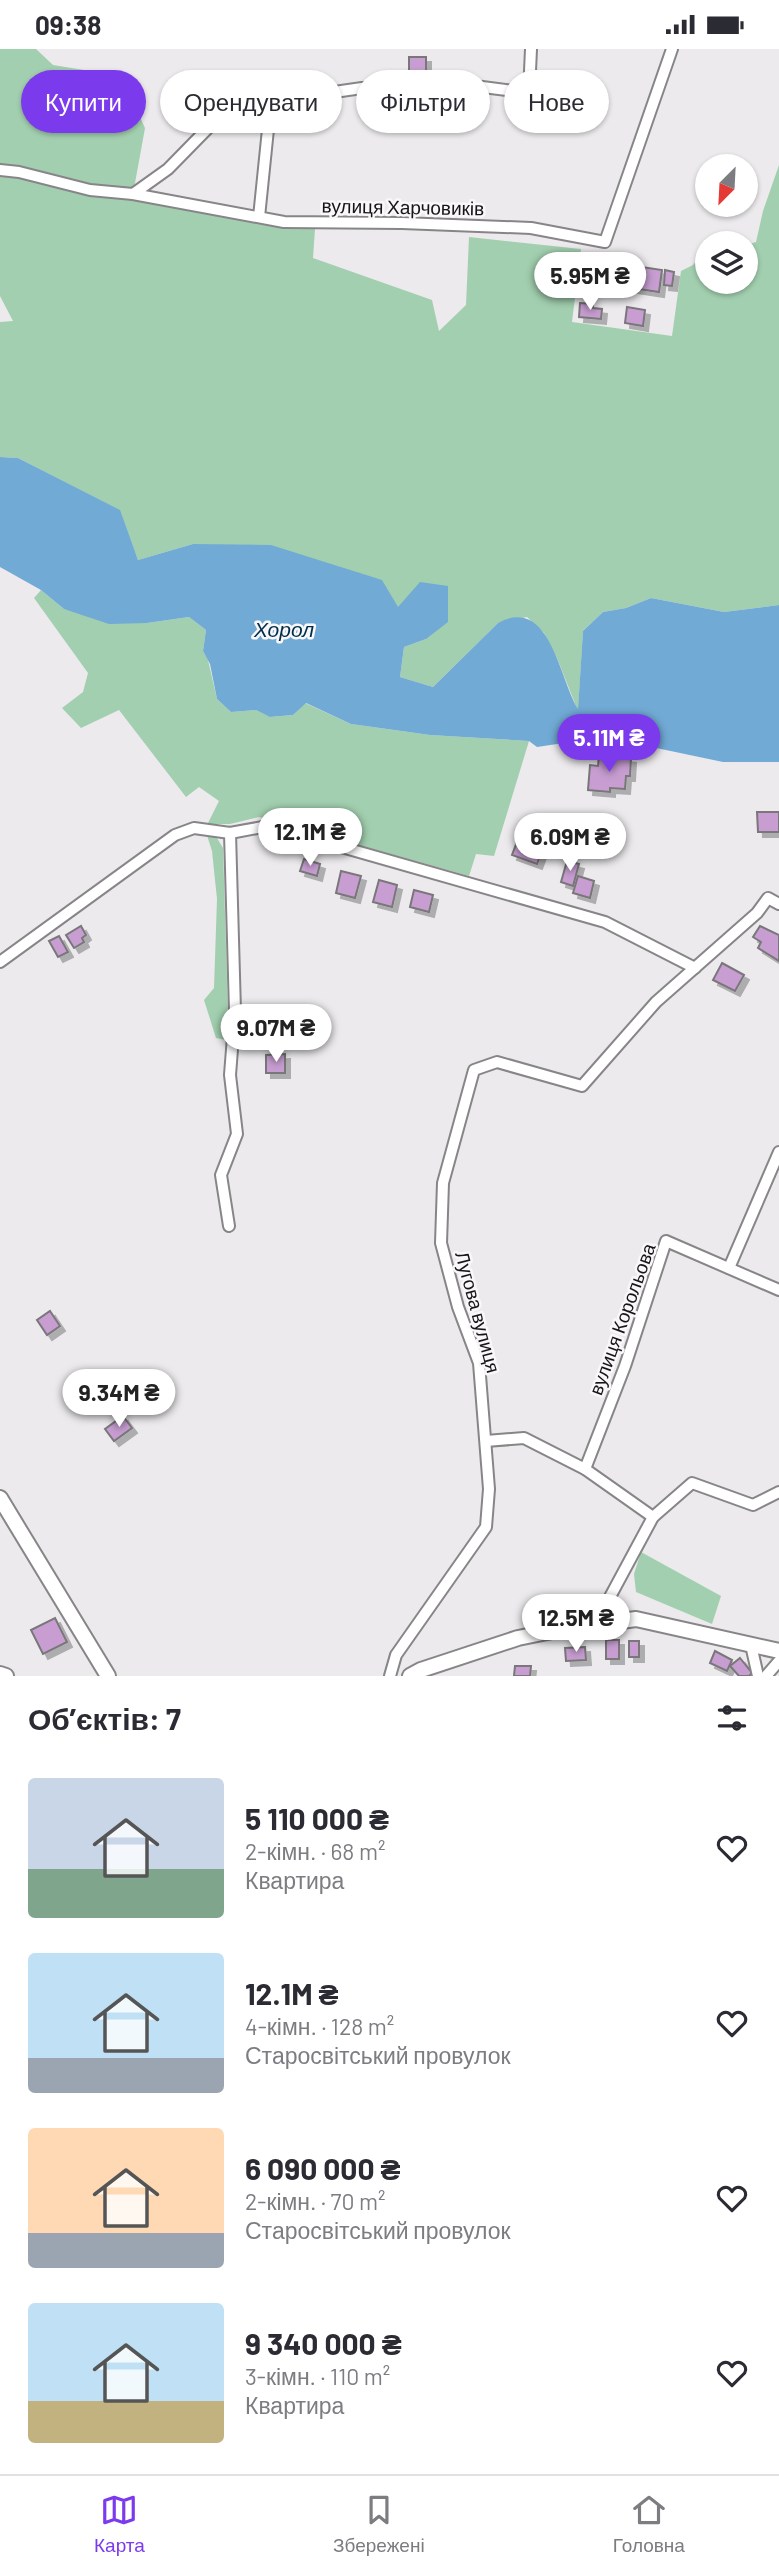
<!DOCTYPE html>
<html lang="uk">
<meta charset="utf-8">
<style>
body{margin:0;font-family:Barlow,sans-serif;background:#f2f2f3;color:#2b2b33;height:100vh;display:flex;flex-direction:column;font-size:26px;white-space:nowrap}
*{box-sizing:border-box;margin:0}
p{font-size:23px;color:#7c7c81}
.icon{flex:none;width:38px;height:38px;fill:none;stroke:currentColor;stroke-width:2;stroke-linecap:round;stroke-linejoin:round}
.map{position:relative;height:1627px;overflow:hidden}
.sheet{display:flex;flex-direction:column;background:#fff;flex:1}
.sheet>*{flex:none}
.guide{position:absolute;left:21px;top:21px;width:738px;height:63px;display:flex;gap:14px}
.needle{width:46px;rotate:204deg}
.buttons{position:absolute;left:695px;top:105px;display:grid;gap:14px}
.buttons a{display:grid;place-items:center;width:63px;height:63px;border-radius:50%;background:#fff;box-shadow:0 2px 5px #0004;font-size:35px}
.price{position:absolute;translate:-50% -60px;padding:0 16px;border-radius:24px;background:#fff;color:#222;font-size:23px;line-height:46px;filter:drop-shadow(0 2px 4px #0008)}
.price::after{content:'';position:absolute;left:50%;top:42px;width:21px;height:16px;margin-left:-10px;background:inherit;clip-path:polygon(0 0,100% 0,50% 100%)}
.price.active{background:#7c3aed;color:#fff}
ul{padding:0;list-style:none}
li{display:flex;align-items:center;gap:21px;height:175px;padding:0 28px}
li span{display:grid;place-items:center;flex:none;width:196px;height:140px;border-radius:7px;color:#555}
li>.icon{margin-inline-start:auto}
span .icon{width:84px;height:84px;fill:#fffc;stroke-width:1}
li b{font-size:30px}
h2{display:flex;justify-content:space-between;align-items:center;height:84px;padding:0 28px;font-size:30px}
.pill{padding:0 24px;border-radius:32px;background:#fff;box-shadow:0 2px 5px #0004;font-size:24px;line-height:63px}
.pill.active{background:#7c3aed;color:#fff}
.status{display:flex;justify-content:space-between;align-items:center;height:49px;padding:0 35px;background:#fff;direction:ltr}
.status svg{height:19px;fill:currentColor}
.dock{display:flex;justify-content:space-around;align-items:center;height:98px;border-top:2px solid #e1e1e2;background:#fff;font-size:19px;color:#7c7c81}
.dock a{display:grid;justify-items:center;gap:4px}
.dock .active{color:#7c3aed}
.map>svg:first-child{display:block}
</style>
<div class="status"><b>09:38</b><svg viewBox="0 0 49 12"><path d="M0 12V9h3v3zM5 12V6h3v6zM10 12V3h3v9zM15 12V0h3v12zM26 1h20v11H26zM47 4h2v5h-2z"/></svg></div>
<div class="map">
<svg width="779" height="1627" viewBox="0 0 779 1627">
<defs>
<filter id="shadow"><feDropShadow dx="5" dy="5" stdDeviation="0" flood-color="#0004"/></filter>
</defs>
<rect width="100%" height="100%" fill="#eceaed"/>
<g fill="#a2cfaf">
<path d="M 0,0 L 36,0 L 53,16 L 121,27 L 145,79 L 133,145 L 315,180 L 313,209 L 432,251 L 439,282 L 466,256 L 469,188 L 581,200 L 572,273 L 672,287 L 681,222 L 693,216 L 701,205 L 707,204 L 707,233 L 746,233 L 746,196 L 756,193 L 763,162 L 779,116 L 779,556 L 724,563 L 651,549 L 626,559 L 603,563 L 583,582 L 578,662 L 557,609 L 544,584 L 527,568 L 498,574 L 433,638 L 400,628 L 404,598 L 426,590 L 398,559 L 193,495 L 138,511 L 119,461 L 18,409 L 0,408 L 0,273 L 13,272 L 0,247 Z"/>
<path d="M 41,541 L 64,560 L 147,574 L 189,568 L 206,581 L 203,602 L 208,611 L 217,650 L 231,663 L 256,661 L 271,668 L 293,666 L 305,654 L 351,675 L 430,686 L 529,692 L 494,807 L 476,805 L 469,827 L 259,768 L 230,775 L 213,775 L 212,781 L 223,799 L 228,963 L 226,991 L 216,989 L 204,951 L 214,939 L 217,850 L 212,802 L 205,780 L 219,752 L 199,738 L 186,748 L 119,661 L 81,679 L 62,659 L 83,643 L 88,624 L 34,549 Z"/>
<path d="M 641,1503 L 721,1547 L 712,1575 L 636,1543 L 634,1525 Z"/>
</g>
<path fill="#71aad5" d="M 0,408 L 18,409 L 120,461 L 138,511 L 193,495 L 271,496 L 382,531 L 398,558 L 420,533 L 448,537 L 448,573 L 426,590 L 404,598 L 400,628 L 433,638 L 498,574 C 550,546 559,629 578,660 L 583,582 L 603,563 L 626,559 L 651,549 L 724,563 L 779,556 L 779,713 L 723,713 L 604,688 L 537,698 L 529,692 L 430,686 L 351,675 L 306,654 L 293,666 L 270,668 L 256,661 L 231,663 L 217,650 L 210,615 L 203,602 L 206,581 L 189,568 L 147,574 L 109,575 L 64,560 L 41,541 L 0,518 Z"/>
<g fill="#c89ed2" stroke="#79777a" stroke-width="2" filter="url(#shadow)">
<rect x="409" y="8" width="17" height="17"/>
<path d="M 592,211 L 622,215 L 619,240 L 589,236 Z"/>
<path d="M 635,217 L 662,221 L 659,243 L 632,239 Z"/>
<path d="M 665,221 L 674,223 L 672,237 L 664,236 Z"/>
<path d="M 580,254 L 593,255 L 593,259 L 602,260 L 601,270 L 579,268 Z"/>
<path d="M 627,258 L 645,261 L 643,277 L 625,274 Z"/>
<path d="M 599,706 L 631,709 L 630,727 L 626,727 L 625,740 L 610,739 L 610,743 L 588,741 L 590,716 L 598,717 Z"/>
<path d="M 757,763 L 779,763 L 779,783 L 758,783 Z"/>
<path d="M 520,785 L 545,793 L 537,815 L 512,806 Z"/>
<path d="M 304,810 L 320,815 L 317,827 L 300,822 Z"/>
<path d="M 567,812 L 579,815 L 573,837 L 561,833 Z"/>
<path d="M 341,822 L 361,827 L 355,849 L 336,844 Z"/>
<path d="M 578,827 L 594,832 L 590,849 L 573,844 Z"/>
<path d="M 379,831 L 397,836 L 392,858 L 373,853 Z"/>
<path d="M 414,841 L 433,846 L 429,863 L 410,858 Z"/>
<path d="M 81,877 L 86,886 L 82,889 L 84,893 L 74,899 L 66,886 Z"/>
<path d="M 760,877 L 779,886 L 779,912 L 758,899 L 761,893 L 753,888 Z"/>
<path d="M 59,887 L 68,903 L 58,908 L 49,892 Z"/>
<path d="M 722,914 L 744,926 L 735,942 L 713,931 Z"/>
<path d="M 285,1005 L 285,1024 L 266,1024 L 266,1006 Z"/>
<path d="M 50,1262 L 60,1277 L 47,1286 L 37,1271 Z"/>
<path d="M 123,1367 L 132,1379 L 114,1392 L 105,1380 Z"/>
<path d="M 55,1569 L 67,1593 L 43,1605 L 31,1581 Z"/>
<rect x="606" y="1591" width="13" height="19"/>
<rect x="629" y="1592" width="10" height="16"/>
<path d="M 585,1598 L 586,1611 L 566,1612 L 565,1599 Z"/>
<path d="M 715,1602 L 732,1611 L 727,1622 L 710,1614 Z"/>
<path d="M 740,1609 L 752,1624 L 749,1627 L 739,1627 L 730,1617 Z"/>
<path d="M 515,1617 L 531,1617 L 530,1627 L 514,1627 Z"/>
</g>
<g fill="none" stroke-linecap="round" stroke-linejoin="round">
<defs>
<g id="minor">
<path d="M 0,121 L 19,123 L 90,141 L 133,145 L 284,173 L 402,174 L 531,179 L 605,193 L 672,0"/>
<path d="M 133,145 L 168,120 L 214,73 L 248,52 L 286,50 L 362,39 L 467,36 L 529,44 L 531,0"/>
<path d="M 259,168 L 271,51"/>
<path d="M 0,913 L 175,786 L 194,779 L 230,784 L 268,777 L 605,873 L 695,919"/>
<path d="M 229,1177 L 221,1126 L 237,1085 L 230,1026 L 235,962 L 230,784"/>
<path d="M 729,1219 L 779,1103"/>
<path d="M 486,1392 L 524,1389 L 585,1420 L 653,1468"/>
<path d="M 585,1420 L 625,1317 L 666,1192 L 779,1241"/>
<path d="M 596,1574 L 653,1468 L 692,1434 L 753,1456 L 779,1443"/>
<path d="M 751,1596 L 758,1627"/>
<path d="M 390,1627 L 396,1606 L 486,1478 L 489,1440 L 479,1314 L 458,1258 L 441,1194 L 443,1134 L 474,1021 L 497,1013 L 582,1037 L 656,953 L 757,864 L 768,849 L 779,855"/>
<path d="M 766,1627 L 779,1612"/>
</g>
<g id="tertiary">
<path d="M 0,1449 L 108,1627"/>
<path d="M 0,1625 L 6,1627"/>
<path d="M 410,1627 L 421,1621 L 518,1589 L 562,1580 L 636,1570 L 779,1602"/>
</g>
</defs>
<use href="#minor" stroke="#878588" stroke-width="14"/>
<use href="#tertiary" stroke="#878588" stroke-width="18"/>
<use href="#minor" stroke="#fff" stroke-width="10"/>
<use href="#tertiary" stroke="#fff" stroke-width="14"/>
</g>
<g text-anchor="middle" stroke-width="5" stroke-linejoin="round" paint-order="stroke">
<g font-size="19" fill="#161617" stroke="#faf7fa">
<text transform="translate(403 158) rotate(1)" y="7">вулиця Харчовиків</text>
<text transform="translate(478 1263) rotate(75)" y="7">Лугова вулиця</text>
<text transform="translate(622 1270) rotate(-70)" y="7">вулиця Корольова</text>
</g>
<g font-size="21" font-style="italic" fill="#002e4a" stroke="#faf7fa">
<text x="284" y="588">Хорол</text>
</g>
</g>
</svg>
<div class="buttons">
<a><svg class="needle" viewBox="-14 -14 28 28"><path d="M0-13l5 13h-10z" fill="#e53935"/><path d="M0 13l5-13h-10z" fill="#7c7c81"/></svg></a>
<a><svg class="icon" aria-label="layers" viewBox="0 0 24 24"><path d="M12 4l9 5-9 5-9-5zM3 14l9 5 9-5"/></svg></a>
</div>
<b class="price" style="left:590px;top:263px">5.95M ₴</b>
<b class="price active" style="left:609px;top:725px">5.11M ₴</b>
<b class="price" style="left:310px;top:819px">12.1M ₴</b>
<b class="price" style="left:570px;top:824px">6.09M ₴</b>
<b class="price" style="left:276px;top:1015px">9.07M ₴</b>
<b class="price" style="left:119px;top:1380px">9.34M ₴</b>
<b class="price" style="left:576px;top:1605px">12.5M ₴</b>
<div class="guide">
<a class="pill active">Купити</a>
<a class="pill">Орендувати</a>
<a class="pill">Фільтри</a>
<a class="pill">Нове</a>
</div>
</div>
<section class="sheet">
<h2>Об’єктів: 7<svg class="icon" aria-label="filters" viewBox="0 0 24 24"><path d="M4 7h16M4 17h16"/><circle cx="9" cy="7" r="2"/><circle cx="15" cy="17" r="2"/></svg></h2>
<ul>
<li><span style="background:linear-gradient(#c9d6e8 65%,#7fa58c 0)"><svg class="icon" aria-label="home" viewBox="0 0 24 24"><path d="M3 11l9-7 9 7M6 9v11h12V9"/></svg></span><div><b>5 110 000 ₴</b><p>2-кімн. · 68 m²</p><p>Квартира</p></div><svg class="icon" aria-label="heart" viewBox="0 0 24 24"><path d="M12 20l-8-8c-3-5 5-10 8-4 3-6 11-1 8 4z"/></svg></li>
<li><span style="background:linear-gradient(#bfe0f5 75%,#9aa5b1 0)"><svg class="icon" aria-label="home" viewBox="0 0 24 24"><path d="M3 11l9-7 9 7M6 9v11h12V9"/></svg></span><div><b>12.1M ₴</b><p>4-кімн. · 128 m²</p><p>Старосвітський провулок</p></div><svg class="icon" aria-label="heart" viewBox="0 0 24 24"><path d="M12 20l-8-8c-3-5 5-10 8-4 3-6 11-1 8 4z"/></svg></li>
<li><span style="background:linear-gradient(#ffd9b3 75%,#9aa5b1 0)"><svg class="icon" aria-label="home" viewBox="0 0 24 24"><path d="M3 11l9-7 9 7M6 9v11h12V9"/></svg></span><div><b>6 090 000 ₴</b><p>2-кімн. · 70 m²</p><p>Старосвітський провулок</p></div><svg class="icon" aria-label="heart" viewBox="0 0 24 24"><path d="M12 20l-8-8c-3-5 5-10 8-4 3-6 11-1 8 4z"/></svg></li>
<li><span style="background:linear-gradient(#bfe0f5 70%,#c2b280 0)"><svg class="icon" aria-label="home" viewBox="0 0 24 24"><path d="M3 11l9-7 9 7M6 9v11h12V9"/></svg></span><div><b>9 340 000 ₴</b><p>3-кімн. · 110 m²</p><p>Квартира</p></div><svg class="icon" aria-label="heart" viewBox="0 0 24 24"><path d="M12 20l-8-8c-3-5 5-10 8-4 3-6 11-1 8 4z"/></svg></li>
</ul>
</section>
<nav class="dock">
<a class="active"><svg class="icon" aria-label="map" viewBox="0 0 24 24"><path d="M3 6l6-2 6 2 6-2v14l-6 2-6-2-6 2zM9 4v14M15 6v14"/></svg>Карта</a>
<a><svg class="icon" aria-label="saved" viewBox="0 0 24 24"><path d="M7 4h10v16l-5-4-5 4z"/></svg>Збережені</a>
<a><svg class="icon" aria-label="home" viewBox="0 0 24 24"><path d="M3 11l9-7 9 7M6 9v11h12V9"/></svg>Головна</a>
</nav>
